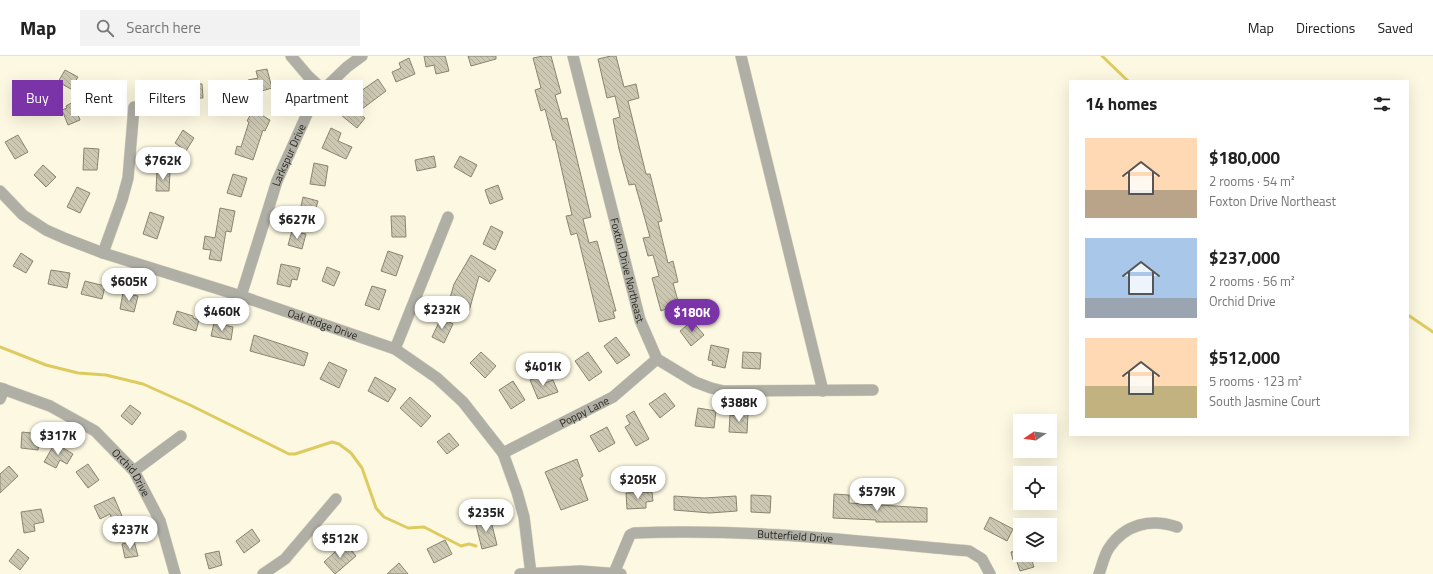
<!DOCTYPE html>
<meta charset="utf-8">
<style>
body{margin:0;font-family:"Titillium Web",sans-serif;background:#f2f2f2;color:#222;height:100vh;display:flex;flex-direction:column;font-size:15px;white-space:nowrap}
*{box-sizing:border-box;margin:0}
p{font-size:13px;color:#767676}
.icon{flex:none;width:22px;height:22px;fill:none;stroke:currentColor;stroke-width:2;stroke-linecap:round;stroke-linejoin:round}
.map{position:relative;flex:1;overflow:hidden}
.side{position:absolute;left:1069px;top:24px;width:340px;height:356px;display:flex;flex-direction:column;background:#fff;border-radius:0px;box-shadow:0 4px 16px #0002}
.side>*{flex:none}
.guide{position:absolute;left:12px;top:24px;width:380px;height:36px;display:flex;gap:8px}
.needle{width:26px;rotate:257deg}
.controls{position:absolute;left:1013px;top:358px;display:grid;gap:8px}
.controls a{display:grid;place-items:center;width:44px;height:44px;border-radius:0px;background:#fff;box-shadow:0 4px 16px #0002;font-size:20px}
.price{position:absolute;translate:-50% -34px;padding:0 9px;border-radius:14px;background:#fff;color:#222;font-size:13px;line-height:26px;filter:drop-shadow(0 1px 2px #0008)}
.price::after{content:'';position:absolute;left:50%;top:24px;width:12px;height:9px;margin-left:-6px;background:inherit;clip-path:polygon(0 0,100% 0,50% 100%)}
.price.active{background:#7b34a7;color:#fff}
ul{padding:0;list-style:none}
li{display:flex;align-items:center;gap:12px;height:100px;padding:0 16px}
li span{display:grid;place-items:center;flex:none;width:112px;height:80px;border-radius:0px;color:#555}
li>.icon{margin-inline-start:auto}
span .icon{width:48px;height:48px;fill:#fffc;stroke-width:1}
li b{font-size:17px}
h2{display:flex;justify-content:space-between;align-items:center;height:48px;padding:0 16px;font-size:17px}
.chip{padding:0 14px;border-radius:0px;background:#fff;box-shadow:0 4px 16px #0002;font-size:14px;line-height:36px}
.chip.active{background:#7b34a7;color:#fff}
header{display:flex;align-items:center;gap:24px;box-sizing:border-box;height:56px;padding:0 20px;background:#fff;border-bottom:1px solid #e0e0e0}
header strong{font-size:19px}
nav{display:flex;gap:22px;margin-inline-start:auto;font-size:14px}
.search{width:280px;height:36px;background:#f2f2f2;display:flex;align-items:center;gap:10px;box-sizing:border-box;padding:0 14px;border-radius:0px;color:#767676;font-size:15px}
.map>svg:first-child{display:block}
</style>
<header>
<strong>Map</strong>
<div class="search"><svg class="icon" aria-label="search" viewBox="0 0 24 24"><circle cx="10" cy="10" r="6"/><path d="M15 15l6 6"/></svg>Search here</div>
<nav><a>Map</a><a>Directions</a><a>Saved</a></nav>
</header>
<div class="map">
<svg width="1433" height="518" viewBox="0 0 1433 518">
<defs>
<pattern id="building-back-hatch" width="6" height="6" patternUnits="userSpaceOnUse"><rect width="6" height="6" fill="#ccc8b2"/><path d="M-1 5l2 2M0 0l6 6M5-1l2 2" fill="none" stroke="#afac99"/></pattern>
</defs>
<rect width="100%" height="100%" fill="#fcf8e1"/>
<g fill="none" stroke-linecap="round" stroke-linejoin="round">
<g stroke="#decb60" stroke-width="3">
<path d="M 1102,0 L 1128,25"/>
<path d="M 1408,259 L 1433,276"/>
<path d="M 0,291 L 46,309 L 78,317 L 106,319 L 143,328 L 190,349 L 289,398 L 295,398 L 332,386 L 339,388 L 351,397 L 362,412 L 376,452 L 384,461 L 408,472 L 424,471 L 461,490 L 469,488 L 476,490"/>
</g>
</g>
<g fill="url(#building-back-hatch)" stroke="#88846f">
<path d="M 424,0 L 445,0 L 449,15 L 436,18 L 434,9 L 426,11 Z"/>
<path d="M 468,0 L 496,0 L 496,3 L 471,10 Z"/>
<path d="M 543,0 L 551,0 L 561,37 L 555,39 L 562,63 L 567,62 L 591,161 L 583,163 L 589,187 L 597,185 L 616,255 L 613,255 L 615,262 L 599,266 L 577,177 L 571,179 L 566,160 L 572,159 L 555,84 L 553,84 L 545,53 L 541,55 L 535,34 L 541,32 L 533,2 Z"/>
<path d="M 611,0 L 616,0 L 624,31 L 636,28 L 639,42 L 628,45 L 646,118 L 650,118 L 662,165 L 658,166 L 668,207 L 673,205 L 678,226 L 673,227 L 681,256 L 668,260 L 666,253 L 661,255 L 652,222 L 659,220 L 653,199 L 648,200 L 643,182 L 650,181 L 643,156 L 635,128 L 629,129 L 619,93 L 613,63 L 620,61 L 615,40 L 607,42 L 598,3 Z"/>
<path d="M 409,2 L 415,18 L 396,26 L 392,16 L 401,12 L 399,7 Z"/>
<path d="M 267,13 L 272,32 L 251,38 L 248,24 L 258,22 L 256,15 Z"/>
<path d="M 65,14 L 78,21 L 71,33 L 58,26 Z"/>
<path d="M 378,23 L 386,35 L 358,56 L 365,62 L 357,72 L 341,59 L 358,37 Z"/>
<path d="M 191,27 L 202,28 L 203,42 L 190,42 Z"/>
<path d="M 73,46 L 80,64 L 68,69 L 62,54 L 67,52 L 66,50 Z"/>
<path d="M 253,54 L 270,64 L 265,75 L 263,74 L 253,104 L 235,98 L 237,90 L 241,91 L 249,66 L 247,65 Z"/>
<path d="M 331,72 L 341,77 L 338,85 L 352,91 L 346,103 L 322,92 Z"/>
<path d="M 183,74 L 194,82 L 186,95 L 175,87 Z"/>
<path d="M 18,79 L 28,96 L 15,103 L 5,86 Z"/>
<path d="M 84,92 L 99,93 L 97,114 L 83,114 Z"/>
<path d="M 434,100 L 436,111 L 417,115 L 415,104 Z"/>
<path d="M 460,100 L 477,109 L 471,121 L 454,111 Z"/>
<path d="M 314,107 L 328,110 L 325,130 L 310,128 Z"/>
<path d="M 43,109 L 56,121 L 46,131 L 34,119 Z"/>
<path d="M 157,114 L 170,115 L 169,135 L 156,135 Z"/>
<path d="M 233,118 L 247,122 L 241,141 L 227,137 Z"/>
<path d="M 498,129 L 503,143 L 490,148 L 485,134 Z"/>
<path d="M 77,131 L 90,137 L 80,157 L 67,151 Z"/>
<path d="M 303,141 L 318,145 L 314,159 L 300,155 Z"/>
<path d="M 220,152 L 235,155 L 231,176 L 226,175 L 221,205 L 209,203 L 211,194 L 203,193 L 205,180 L 215,182 Z"/>
<path d="M 150,156 L 164,161 L 157,183 L 143,178 Z"/>
<path d="M 391,160 L 405,160 L 406,181 L 392,181 Z"/>
<path d="M 491,170 L 503,176 L 495,194 L 483,188 Z"/>
<path d="M 292,175 L 306,178 L 302,193 L 288,189 Z"/>
<path d="M 388,195 L 403,200 L 396,220 L 381,215 Z"/>
<path d="M 21,197 L 33,205 L 26,217 L 13,210 Z"/>
<path d="M 471,199 L 496,214 L 489,226 L 479,220 L 469,255 L 448,249 L 454,228 Z"/>
<path d="M 281,208 L 300,212 L 297,224 L 292,223 L 290,231 L 277,228 Z"/>
<path d="M 327,211 L 340,216 L 334,230 L 322,225 Z"/>
<path d="M 51,214 L 70,217 L 67,232 L 48,228 Z"/>
<path d="M 85,225 L 105,230 L 102,243 L 81,238 Z"/>
<path d="M 372,230 L 386,234 L 379,254 L 365,249 Z"/>
<path d="M 123,237 L 138,240 L 134,256 L 120,253 Z"/>
<path d="M 177,255 L 193,260 L 193,262 L 199,264 L 196,275 L 173,268 Z"/>
<path d="M 441,262 L 453,268 L 444,287 L 432,281 Z"/>
<path d="M 692,265 L 704,279 L 691,290 L 680,275 Z"/>
<path d="M 214,267 L 233,271 L 231,284 L 211,280 Z"/>
<path d="M 254,279 L 308,297 L 304,310 L 250,295 Z"/>
<path d="M 616,281 L 630,299 L 617,308 L 604,290 Z"/>
<path d="M 711,289 L 729,293 L 725,312 L 712,309 L 713,305 L 708,304 Z"/>
<path d="M 481,296 L 496,310 L 485,322 L 470,307 Z"/>
<path d="M 588,296 L 602,316 L 589,325 L 575,305 Z"/>
<path d="M 743,296 L 761,297 L 760,313 L 742,312 Z"/>
<path d="M 329,306 L 347,314 L 339,332 L 320,323 Z"/>
<path d="M 542,319 L 545,327 L 553,324 L 558,336 L 538,343 L 530,324 Z"/>
<path d="M 375,321 L 396,333 L 388,346 L 368,335 Z"/>
<path d="M 513,325 L 525,344 L 511,353 L 499,334 Z"/>
<path d="M 665,337 L 675,350 L 660,362 L 649,348 Z"/>
<path d="M 410,341 L 431,360 L 421,371 L 400,352 Z"/>
<path d="M 130,349 L 141,357 L 132,369 L 121,360 Z"/>
<path d="M 698,352 L 716,355 L 714,372 L 695,370 Z"/>
<path d="M 634,355 L 649,383 L 636,390 L 625,371 L 630,368 L 626,360 Z"/>
<path d="M 737,357 L 748,358 L 747,377 L 729,376 L 730,359 L 737,360 Z"/>
<path d="M 607,371 L 615,387 L 599,396 L 590,380 Z"/>
<path d="M 22,376 L 40,378 L 38,394 L 21,392 Z"/>
<path d="M 449,377 L 459,389 L 447,398 L 437,386 Z"/>
<path d="M 55,387 L 73,398 L 67,408 L 60,404 L 56,412 L 44,406 Z"/>
<path d="M 577,403 L 583,420 L 580,422 L 588,444 L 561,454 L 545,416 Z"/>
<path d="M 88,408 L 99,424 L 88,432 L 76,416 Z"/>
<path d="M 9,410 L 18,420 L 0,437 L 0,418 Z"/>
<path d="M 652,436 L 653,445 L 646,446 L 646,452 L 627,453 L 626,437 Z"/>
<path d="M 834,438 L 849,439 L 849,447 L 927,452 L 927,466 L 876,466 L 876,464 L 833,462 Z"/>
<path d="M 751,439 L 771,440 L 770,457 L 751,456 Z"/>
<path d="M 674,440 L 704,442 L 736,440 L 737,455 L 710,457 L 674,454 Z"/>
<path d="M 114,441 L 122,460 L 112,464 L 110,458 L 100,463 L 94,450 Z"/>
<path d="M 41,453 L 44,466 L 34,468 L 35,475 L 24,477 L 21,456 Z"/>
<path d="M 490,461 L 497,489 L 482,493 L 475,465 Z"/>
<path d="M 990,461 L 1013,473 L 1007,485 L 984,473 Z"/>
<path d="M 252,473 L 260,485 L 244,497 L 236,485 Z"/>
<path d="M 445,484 L 452,498 L 434,507 L 427,493 Z"/>
<path d="M 134,485 L 138,500 L 125,502 L 122,488 Z"/>
<path d="M 345,487 L 356,500 L 335,518 L 324,506 Z"/>
<path d="M 18,493 L 29,502 L 20,514 L 9,505 Z"/>
<path d="M 1020,494 L 1020,499 L 1030,499 L 1034,511 L 1020,515 L 1016,503 L 1013,504 L 1011,496 Z"/>
<path d="M 219,495 L 222,509 L 209,513 L 205,498 Z"/>
<path d="M 399,507 L 408,518 L 387,518 Z"/>
</g>
<g fill="none" stroke-linecap="round" stroke-linejoin="round">
<defs>
<g id="minor">
<path d="M 291,0 L 308,20 L 323,34"/>
<path id="s1" d="M 573,0 L 640,264 L 657,303 L 695,326 L 711,332 L 724,335 L 873,334"/>
<path d="M 741,0 L 823,335"/>
<path id="s2" d="M 0,135 L 23,159 L 46,174 L 64,182 L 103,197 L 241,240 L 395,293 L 437,322 L 463,346 L 503,397 L 517,436 L 524,461 L 531,518"/>
<path d="M 103,197 L 122,144 L 128,122 L 134,51"/>
<path id="s3" d="M 241,240 L 277,125 L 307,58 L 323,34 L 347,11 L 362,0"/>
<path d="M 395,293 L 448,161"/>
<path id="s4" d="M 0,332 L 50,350 L 95,375 L 134,415 L 160,465 L 175,518"/>
<path d="M 0,343 L 4,333"/>
<path id="s5" d="M 503,397 L 613,341 L 657,303"/>
<path d="M 134,415 L 181,380"/>
<path id="s6" d="M 614,517 L 630,479 L 634,477 C 746,472 857,485 969,495 L 982,503 L 990,518"/>
<path d="M 263,518 L 285,503 L 336,443"/>
<path d="M 520,518 L 580,515 L 621,518"/>
<path d="M 1099,518 C 1102,510 1104,499 1109,492 C 1125,468 1151,462 1177,471"/>
</g>
</defs>
<use href="#minor" stroke="#d6d2be" stroke-width="12"/>
<use href="#minor" stroke="#b0afa5" stroke-width="11"/>
</g>
<g text-anchor="middle" stroke-width="4" stroke-linejoin="round" paint-order="stroke">
<g font-size="11" fill="#28261e" stroke="#fff">
<text dy="4" stroke="none"><textPath href="#s3" startOffset="149">Larkspur Drive</textPath></text>
<text dy="4" stroke="none"><textPath href="#s1" startOffset="221">Foxton Drive Northeast</textPath></text>
<text dy="4" stroke="none"><textPath href="#s2" startOffset="353">Oak Ridge Drive</textPath></text>
<text dy="4" stroke="none"><textPath href="#s5" startOffset="91">Poppy Lane</textPath></text>
<text dy="4" stroke="none"><textPath href="#s4" startOffset="160">Orchid Drive</textPath></text>
<text dy="4" stroke="none"><textPath href="#s6" startOffset="207">Butterfield Drive</textPath></text>
</g>
</g>
</svg>
<div class="controls">
<a><svg class="needle" viewBox="-14 -14 28 28"><path d="M0-13l5 13h-10z" fill="#e53935"/><path d="M0 13l5-13h-10z" fill="#767676"/></svg></a>
<a><svg class="icon" aria-label="locate" viewBox="0 0 24 24"><circle cx="12" cy="12" r="6"/><path d="M12 2v4M12 18v4M2 12h4M18 12h4"/></svg></a>
<a><svg class="icon" aria-label="layers" viewBox="0 0 24 24"><path d="M12 4l9 5-9 5-9-5zM3 14l9 5 9-5"/></svg></a>
</div>
<b class="price" style="left:163px;top:125px">$762K</b>
<b class="price" style="left:297px;top:184px">$627K</b>
<b class="price" style="left:129px;top:246px">$605K</b>
<b class="price" style="left:442px;top:274px">$232K</b>
<b class="price" style="left:222px;top:276px">$460K</b>
<b class="price active" style="left:692px;top:277px">$180K</b>
<b class="price" style="left:543px;top:331px">$401K</b>
<b class="price" style="left:739px;top:367px">$388K</b>
<b class="price" style="left:58px;top:400px">$317K</b>
<b class="price" style="left:638px;top:444px">$205K</b>
<b class="price" style="left:877px;top:456px">$579K</b>
<b class="price" style="left:486px;top:477px">$235K</b>
<b class="price" style="left:130px;top:494px">$237K</b>
<b class="price" style="left:340px;top:503px">$512K</b>
<div class="guide">
<a class="chip active">Buy</a>
<a class="chip">Rent</a>
<a class="chip">Filters</a>
<a class="chip">New</a>
<a class="chip">Apartment</a>
</div>
<section class="side">
<h2>14 homes<svg class="icon" aria-label="filters" viewBox="0 0 24 24"><path d="M4 7h16M4 17h16"/><circle cx="9" cy="7" r="2"/><circle cx="15" cy="17" r="2"/></svg></h2>
<ul>
<li><span style="background:linear-gradient(#ffd9b3 65%,#b9a48a 0)"><svg class="icon" aria-label="home" viewBox="0 0 24 24"><path d="M3 11l9-7 9 7M6 9v11h12V9"/></svg></span><div><b>$180,000</b><p>2 rooms · 54 m²</p><p>Foxton Drive Northeast</p></div></li>
<li><span style="background:linear-gradient(#a9c7e8 75%,#9aa5b1 0)"><svg class="icon" aria-label="home" viewBox="0 0 24 24"><path d="M3 11l9-7 9 7M6 9v11h12V9"/></svg></span><div><b>$237,000</b><p>2 rooms · 56 m²</p><p>Orchid Drive</p></div></li>
<li><span style="background:linear-gradient(#ffd9b3 60%,#c2b280 0)"><svg class="icon" aria-label="home" viewBox="0 0 24 24"><path d="M3 11l9-7 9 7M6 9v11h12V9"/></svg></span><div><b>$512,000</b><p>5 rooms · 123 m²</p><p>South Jasmine Court</p></div></li>
</ul>
</section>
</div>
